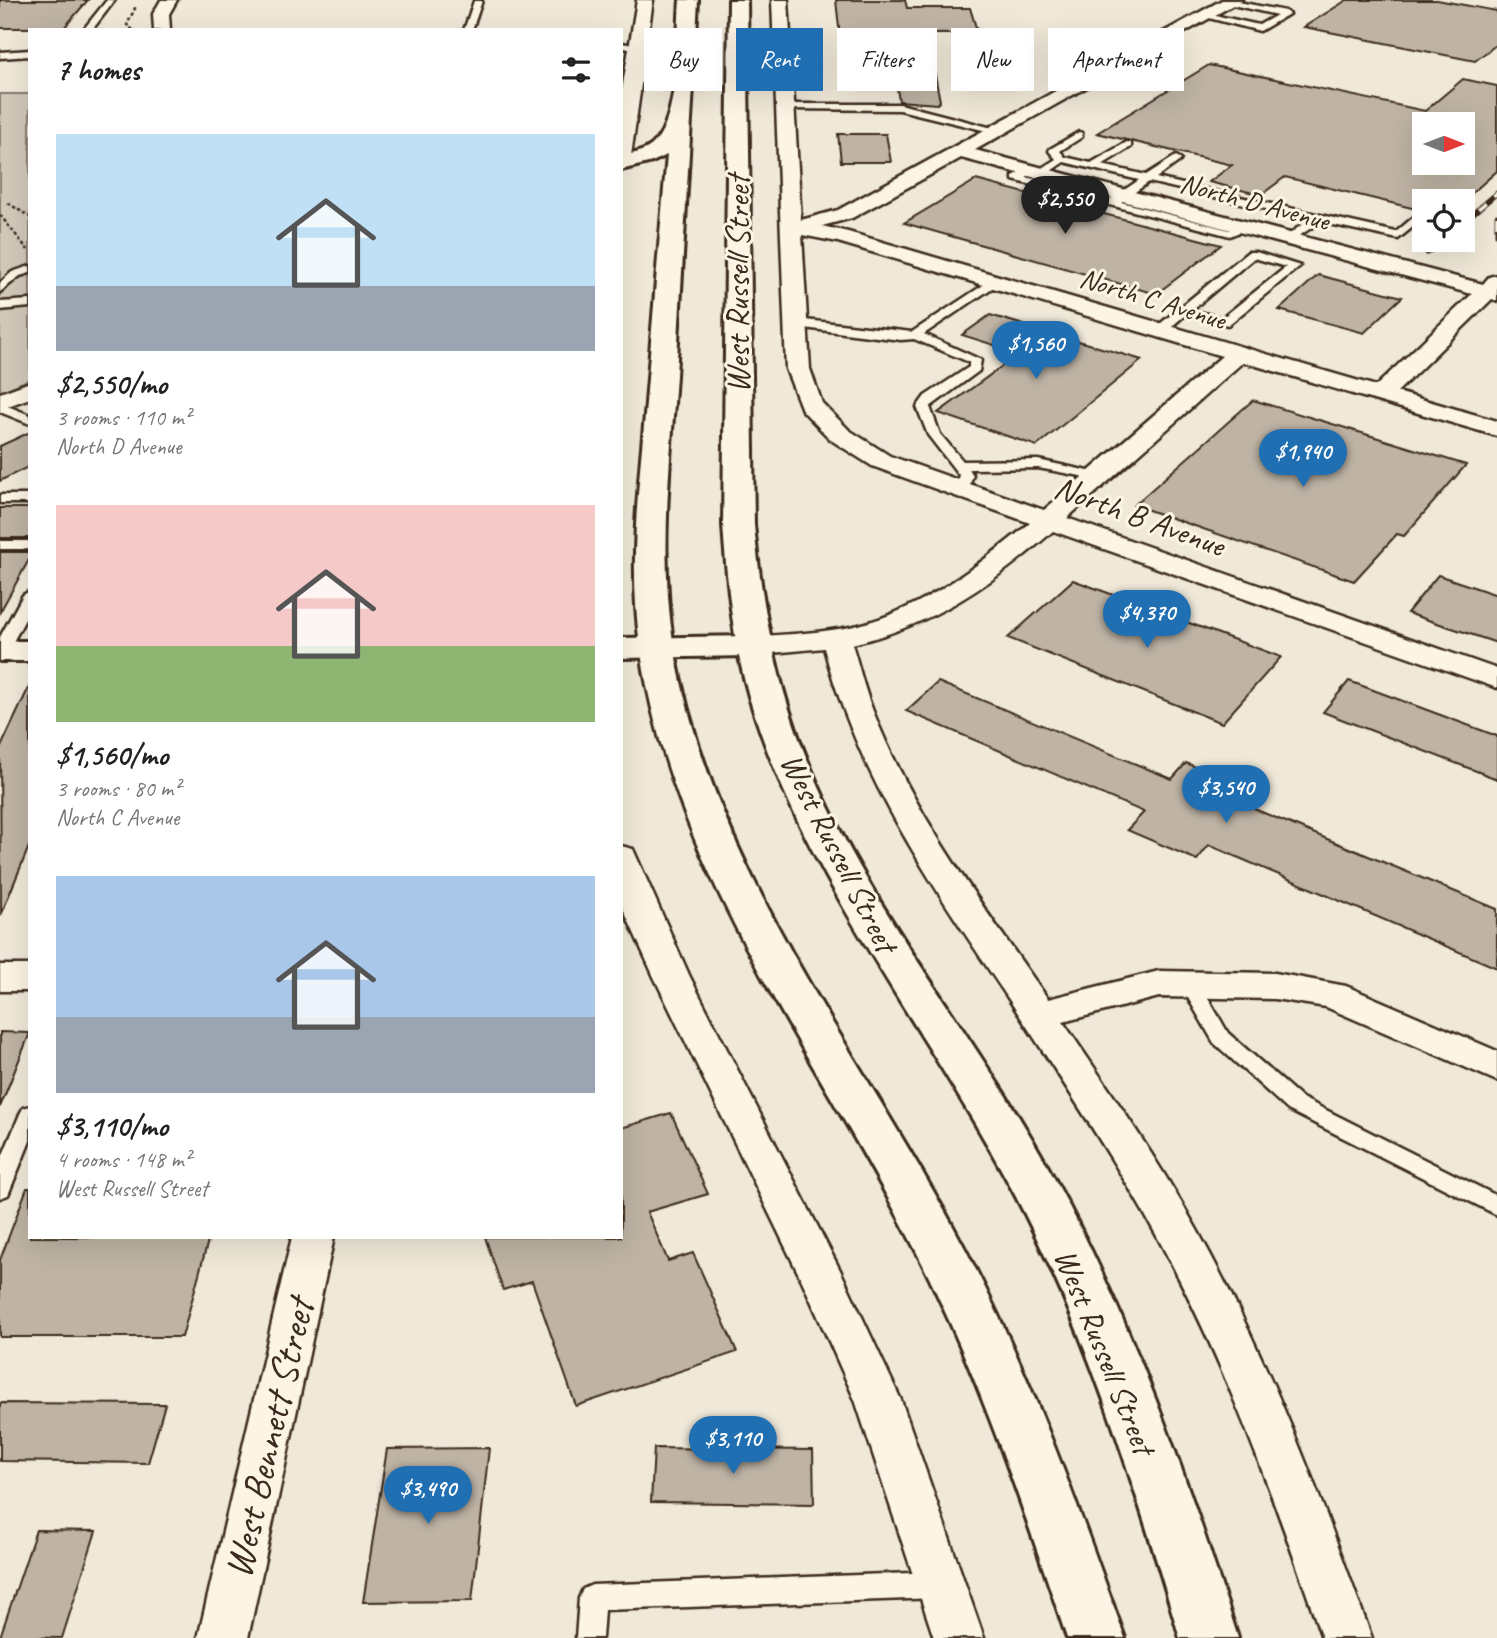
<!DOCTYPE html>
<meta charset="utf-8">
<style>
body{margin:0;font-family:Caveat,sans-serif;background:#f2f2f2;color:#222;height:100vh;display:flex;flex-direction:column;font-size:26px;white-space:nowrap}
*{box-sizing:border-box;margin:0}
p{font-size:23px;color:#767676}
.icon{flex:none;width:38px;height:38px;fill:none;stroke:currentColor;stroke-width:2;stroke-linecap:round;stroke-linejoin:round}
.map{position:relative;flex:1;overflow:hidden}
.side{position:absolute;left:28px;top:28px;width:595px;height:1211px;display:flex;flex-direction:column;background:#fff;border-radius:0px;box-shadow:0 7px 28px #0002}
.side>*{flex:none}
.guide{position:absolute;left:644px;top:28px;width:665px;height:63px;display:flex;gap:14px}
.needle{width:46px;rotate:90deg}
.buttons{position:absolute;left:1412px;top:112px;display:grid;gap:14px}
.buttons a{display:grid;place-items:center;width:63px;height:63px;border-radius:0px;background:#fff;box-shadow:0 7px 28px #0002;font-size:35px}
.price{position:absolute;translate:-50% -60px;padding:0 16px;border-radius:24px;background:#1f6fb2;color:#fff;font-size:23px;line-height:46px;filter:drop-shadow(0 2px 4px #0008)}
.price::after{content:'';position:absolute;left:50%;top:42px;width:21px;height:16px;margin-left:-10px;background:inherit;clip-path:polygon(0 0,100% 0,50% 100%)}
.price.current{background:#222;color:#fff}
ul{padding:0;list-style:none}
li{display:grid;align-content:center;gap:14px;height:371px;padding:0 28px}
li span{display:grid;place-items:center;height:217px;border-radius:0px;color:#555}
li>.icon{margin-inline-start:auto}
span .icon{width:126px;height:126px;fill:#fffc;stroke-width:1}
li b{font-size:30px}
h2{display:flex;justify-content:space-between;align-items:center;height:84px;padding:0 28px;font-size:30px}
.chip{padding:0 24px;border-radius:0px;background:#fff;box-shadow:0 7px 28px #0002;font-size:24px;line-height:63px}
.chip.current{background:#1f6fb2;color:#fff}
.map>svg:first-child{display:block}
</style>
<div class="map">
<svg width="1497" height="1638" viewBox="0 0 1497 1638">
<rect width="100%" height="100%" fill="#f0e9d9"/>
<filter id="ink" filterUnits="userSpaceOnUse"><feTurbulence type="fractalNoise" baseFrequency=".0143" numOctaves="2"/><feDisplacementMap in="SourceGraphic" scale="14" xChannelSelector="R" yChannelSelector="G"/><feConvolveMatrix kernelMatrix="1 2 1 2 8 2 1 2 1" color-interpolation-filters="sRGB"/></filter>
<g filter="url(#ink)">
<path fill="#d2c9ba" stroke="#867a6c" stroke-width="2" d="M 0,94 L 30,94 L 30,379 L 0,392 Z"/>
<g fill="#beb3a4" stroke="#3b2a1e" stroke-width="2" fill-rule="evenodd">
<path d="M 0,0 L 88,0 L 64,28 L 0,28 Z"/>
<path d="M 836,0 L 905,0 L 907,8 L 970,8 L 978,34 L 927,34 L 940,101 L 937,104 L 899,101 L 892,55 L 842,55 Z"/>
<path d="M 1347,0 L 1437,0 L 1497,11 L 1497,44 L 1475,61 L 1304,27 Z"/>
<path d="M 1209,65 L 1425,111 L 1463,79 L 1497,86 L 1497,171 L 1463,201 L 1424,201 L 1424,211 L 1285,177 L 1261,195 L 1209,182 L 1232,165 L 1097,133 ZM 1424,124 L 1463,124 L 1463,163 L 1424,163 Z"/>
<path d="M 838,134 L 886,134 L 891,162 L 841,162 Z"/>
<path d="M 976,180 L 1221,245 L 1156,294 L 904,223 Z"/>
<path d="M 1318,275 L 1402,297 L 1364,333 L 1279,310 Z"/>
<path d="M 990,315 L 1142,360 L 1037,446 L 938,413 L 1020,353 L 962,335 Z"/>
<path d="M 1253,400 L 1349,429 L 1466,465 L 1404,536 L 1397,534 L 1354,581 L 1134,505 Z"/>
<path d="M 30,432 L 30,466 L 0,481 L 0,446 Z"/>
<rect x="0" y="508" width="30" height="30"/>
<path d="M 0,552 L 30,552 L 30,558 L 0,612 Z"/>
<path d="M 1438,575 L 1497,595 L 1497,643 L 1407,613 Z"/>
<path d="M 1073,580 L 1281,657 L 1222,723 L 1008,638 Z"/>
<path d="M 1349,681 L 1497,736 L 1497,779 L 1323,712 Z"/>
<path d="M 938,682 L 1172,779 L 1186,763 L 1258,793 L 1247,806 L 1497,909 L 1497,968 L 1209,845 L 1197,860 L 1127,830 L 1144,812 L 906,711 Z"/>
<path d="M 30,685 L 30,844 L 1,915 L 0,749 Z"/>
<path d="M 0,1032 L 30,1033 L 0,1107 Z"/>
<path d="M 671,1113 L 708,1194 L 647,1212 L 668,1261 L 693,1253 L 737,1352 L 576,1406 L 532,1281 L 503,1290 L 485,1237 L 621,1237 L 621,1128 Z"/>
<path d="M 27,1188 L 30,1188 L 30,1237 L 209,1237 L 182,1337 L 0,1337 L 0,1260 Z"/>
<path d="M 0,1403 L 165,1404 L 148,1463 L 0,1461 Z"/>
<path d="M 489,1448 L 472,1601 L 363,1602 L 387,1449 Z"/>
<path d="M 654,1448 L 813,1450 L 814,1504 L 651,1502 Z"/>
<path d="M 36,1530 L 96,1531 L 62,1638 L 0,1637 Z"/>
</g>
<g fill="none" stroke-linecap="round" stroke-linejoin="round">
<defs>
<g id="lane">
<path d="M 107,0 L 115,0 L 92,30 L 83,30 Z"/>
<path d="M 1228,0 L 1285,11 L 1289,14 L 1260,31 L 1201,16 L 1205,13 L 1259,25 L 1277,15 L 1228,4 Z"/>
<path d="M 474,1 L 482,1 L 472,30 L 464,30 Z"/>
<path d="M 621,43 L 642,46 L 621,49 Z"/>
<path d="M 30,50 L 30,56 L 0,58 L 0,52 Z"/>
<path d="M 785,104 L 900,104 L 1000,130 L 995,133 L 900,110 L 782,109 L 780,107 Z"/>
<path d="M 1079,132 L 1082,133 L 1082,137 L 1060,151 L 1065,157 L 1091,163 L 1127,142 L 1131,143 L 1131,147 L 1102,165 L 1146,175 L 1176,156 L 1181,159 L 1180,161 L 1156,178 L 1396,232 L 1415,216 L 1424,218 L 1398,239 L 1320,222 L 1290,242 L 1286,241 L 1286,237 L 1309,219 L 1149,182 L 1121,202 L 1229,230 L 1246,224 L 1251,227 L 1230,236 L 1013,180 L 1013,176 L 1031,167 L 1036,170 L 1026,177 L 1111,199 L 1139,180 L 1064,162 L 1045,175 L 1037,175 L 1037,171 L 1056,159 L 1049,151 L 1050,149 Z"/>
<path d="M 1248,252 L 1256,252 L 1300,266 L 1228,325 L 1185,315 L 1163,334 L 1155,334 L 1155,328 ZM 1254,258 L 1286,267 L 1222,318 L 1192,310 Z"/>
<path d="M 30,266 L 30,273 L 20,276 L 0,292 L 0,283 L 12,272 Z"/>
<path d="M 991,280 L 1001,282 L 924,334 L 981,360 L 979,371 L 930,407 L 940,434 L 963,461 L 1038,460 L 1102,474 L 1102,480 L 1038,468 L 969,469 L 973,475 L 967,492 L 957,492 L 955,489 L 959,475 L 928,435 L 917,407 L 925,396 L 969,367 L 969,362 L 914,339 L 901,340 L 796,327 L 790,323 L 796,319 L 912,332 Z"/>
<path d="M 30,300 L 30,307 L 0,310 L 0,302 Z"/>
<path d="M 0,403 L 30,415 L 30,424 L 0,412 Z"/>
<rect x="0" y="495" width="30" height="8"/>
<rect x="0" y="541" width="30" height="8"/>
<path d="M 30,591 L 30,610 L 8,651 L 0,656 L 0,637 L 23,595 Z"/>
<path d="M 1190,977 L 1197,979 L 1228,1033 L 1302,1098 L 1497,1196 L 1497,1215 L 1288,1110 L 1214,1043 L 1180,984 L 1183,979 Z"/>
<path d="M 30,1106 L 30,1141 L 8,1195 L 0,1198 L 0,1162 L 20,1114 L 23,1108 Z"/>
<path d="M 938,1572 L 947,1576 L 951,1585 L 947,1594 L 938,1598 L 604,1610 L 602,1638 L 576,1638 L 579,1598 L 583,1589 L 592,1585 Z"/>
</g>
<g id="street">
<path d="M 161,0 L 177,0 L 169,14 L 170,30 L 154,30 L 153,14 Z"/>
<path d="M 637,0 L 653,0 L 631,156 L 621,162 L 621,97 Z"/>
<path d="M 772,0 L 788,0 L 801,220 L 838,210 L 1222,0 L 1242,0 L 975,150 L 1483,284 L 1489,277 L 1497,275 L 1497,301 L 1492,299 L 1397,392 L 1497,421 L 1497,436 L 1243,362 L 1067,518 L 1497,669 L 1497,688 L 1053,531 C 993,584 931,626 852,644 C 859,666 864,689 873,711 C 914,816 984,907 1048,999 L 1159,971 L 1275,973 L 1346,986 L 1497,1051 L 1497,1081 L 1326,1007 L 1275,999 L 1159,997 L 1063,1022 C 1109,1089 1156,1157 1196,1228 C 1269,1358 1321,1498 1372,1638 L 1322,1638 C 1270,1487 1216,1334 1134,1196 C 1094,1129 1051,1063 1008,998 C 933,886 859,780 824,648 L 752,655 L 742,652 L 737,646 L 742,640 L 752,637 C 788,634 825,633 859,625 C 925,608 979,565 1030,523 L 872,466 L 831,440 L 802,410 L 786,369 ZM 961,158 L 1472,294 L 1376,386 L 848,232 L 822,226 L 852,218 ZM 802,235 L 838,242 L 1222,356 L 1044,510 L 890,456 L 849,430 L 822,403 L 810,369 Z"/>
<path d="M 30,382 L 30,398 L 0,409 L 0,393 Z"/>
<path d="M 621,846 L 633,849 L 690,977 L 841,1272 L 901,1400 L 984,1638 L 934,1638 L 855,1400 L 804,1285 L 654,977 L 621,904 Z"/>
<rect x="0" y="965" width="30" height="26"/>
<path d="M 292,1237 L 334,1237 L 248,1638 L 198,1638 Z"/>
</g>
<g id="secondary">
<path d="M 752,636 L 764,639 L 769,646 L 764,653 L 752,656 L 621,658 L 621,638 Z"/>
<rect x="0" y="641" width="30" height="20"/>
</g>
<g id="highway">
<path d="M 680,0 L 698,0 C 691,125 683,250 676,376 C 670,465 659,558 674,647 C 712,862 846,1033 949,1219 C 1023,1352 1074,1495 1125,1638 L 1067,1638 C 1022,1505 978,1372 914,1247 C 814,1050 671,870 640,645 C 629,569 638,491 645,415 C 652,328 659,242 667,155 L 652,162 L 621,170 L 621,156 C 632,154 643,152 652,145 C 680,121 677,36 680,0 Z"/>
<path d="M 729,0 L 747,0 L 754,525 C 762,608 777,687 809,764 C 870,912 977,1036 1053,1176 C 1133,1322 1188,1480 1238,1638 L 1180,1638 C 1135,1487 1088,1333 1014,1193 C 927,1028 805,880 750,700 C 733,643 727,584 723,525 Z"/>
</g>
</defs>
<use href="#lane" stroke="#3b2a1e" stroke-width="5"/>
<use href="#street" stroke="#3b2a1e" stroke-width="5"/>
<use href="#secondary" stroke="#3b2a1e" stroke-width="6"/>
<use href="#highway" stroke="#3b2a1e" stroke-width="6"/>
<g stroke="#3b2a1e" stroke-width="2.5" stroke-dasharray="3.5 2.5" stroke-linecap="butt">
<path d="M 133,30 L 127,25 L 136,6"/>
<path d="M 8,203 L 30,217"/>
<path d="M 0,215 L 28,250"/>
</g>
<use href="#lane" fill="#fcf5e5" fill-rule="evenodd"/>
<use href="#street" fill="#fcf5e5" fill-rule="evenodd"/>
<use href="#secondary" fill="#fcf5e5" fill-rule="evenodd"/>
<use href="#highway" fill="#fcf5e5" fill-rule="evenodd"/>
<defs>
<path id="rail-far1" d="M 1495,195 L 1497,193"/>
<g id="rail">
<path d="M 1497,216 L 1497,235"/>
<path d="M 1463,222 L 1497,193"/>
<path d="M 1427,253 L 1443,240"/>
</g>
</defs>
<use href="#rail-far1" stroke="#3b2a1e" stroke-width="4.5"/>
<use href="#rail" stroke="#3b2a1e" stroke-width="5"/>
<use href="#rail-far1" stroke="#fcf5e5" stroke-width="2.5" stroke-dasharray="9" stroke-linecap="butt"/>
<use href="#rail" stroke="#fcf5e5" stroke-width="3.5" stroke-dasharray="10" stroke-linecap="butt"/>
</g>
</g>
<g text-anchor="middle" stroke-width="6" stroke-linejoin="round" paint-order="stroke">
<g font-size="28" fill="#3b2a1e" stroke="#fcf5e5">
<text transform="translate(1255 201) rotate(15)" y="10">North D Avenue</text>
<text transform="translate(1153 298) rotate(17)" y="10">North C Avenue</text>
</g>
<g font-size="33" fill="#3b2a1e" stroke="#fcf5e5">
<text transform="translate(737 284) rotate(-90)" y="12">West Russell Street</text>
<text transform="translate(1140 515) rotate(20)" y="12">North B Avenue</text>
<text transform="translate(840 852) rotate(63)" y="12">West Russell Street</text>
<text transform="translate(1106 1351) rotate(68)" y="12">West Russell Street</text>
</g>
<g font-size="40" fill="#3b2a1e" stroke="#fcf5e5">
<text transform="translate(268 1438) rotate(-77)" y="14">West Bennett Street</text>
</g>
</g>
</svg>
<div class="buttons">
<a><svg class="needle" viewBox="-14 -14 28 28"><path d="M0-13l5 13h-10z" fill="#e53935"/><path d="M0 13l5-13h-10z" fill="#767676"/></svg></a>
<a><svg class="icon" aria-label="locate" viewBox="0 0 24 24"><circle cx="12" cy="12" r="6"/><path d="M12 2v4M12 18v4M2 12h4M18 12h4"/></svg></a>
</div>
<b class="price current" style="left:1065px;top:236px">$2,550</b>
<b class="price" style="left:1036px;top:381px">$1,560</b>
<b class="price" style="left:1303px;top:489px">$1,940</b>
<b class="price" style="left:1147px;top:650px">$4,370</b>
<b class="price" style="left:1226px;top:825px">$3,540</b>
<b class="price" style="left:733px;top:1476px">$3,110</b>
<b class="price" style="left:428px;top:1526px">$3,490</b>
<div class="guide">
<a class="chip">Buy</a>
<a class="chip current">Rent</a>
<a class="chip">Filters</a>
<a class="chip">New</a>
<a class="chip">Apartment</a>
</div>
<section class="side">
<h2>7 homes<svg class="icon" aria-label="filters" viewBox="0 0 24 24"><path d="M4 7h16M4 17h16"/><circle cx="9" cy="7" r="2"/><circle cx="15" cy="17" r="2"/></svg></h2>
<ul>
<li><span style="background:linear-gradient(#bfe0f5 70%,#9aa5b1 0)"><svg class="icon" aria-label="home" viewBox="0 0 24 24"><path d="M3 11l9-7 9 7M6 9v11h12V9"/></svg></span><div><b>$2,550/mo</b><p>3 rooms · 110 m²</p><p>North D Avenue</p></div></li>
<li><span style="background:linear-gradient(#f6c9c9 65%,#8fb573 0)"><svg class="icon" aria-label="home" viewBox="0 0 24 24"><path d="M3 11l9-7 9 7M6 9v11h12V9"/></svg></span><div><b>$1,560/mo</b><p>3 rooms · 80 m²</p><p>North C Avenue</p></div></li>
<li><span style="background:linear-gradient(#a9c7e8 65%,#9aa5b1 0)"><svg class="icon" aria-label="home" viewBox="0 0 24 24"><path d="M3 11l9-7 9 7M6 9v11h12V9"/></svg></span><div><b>$3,110/mo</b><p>4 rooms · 148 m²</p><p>West Russell Street</p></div></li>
</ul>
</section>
</div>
